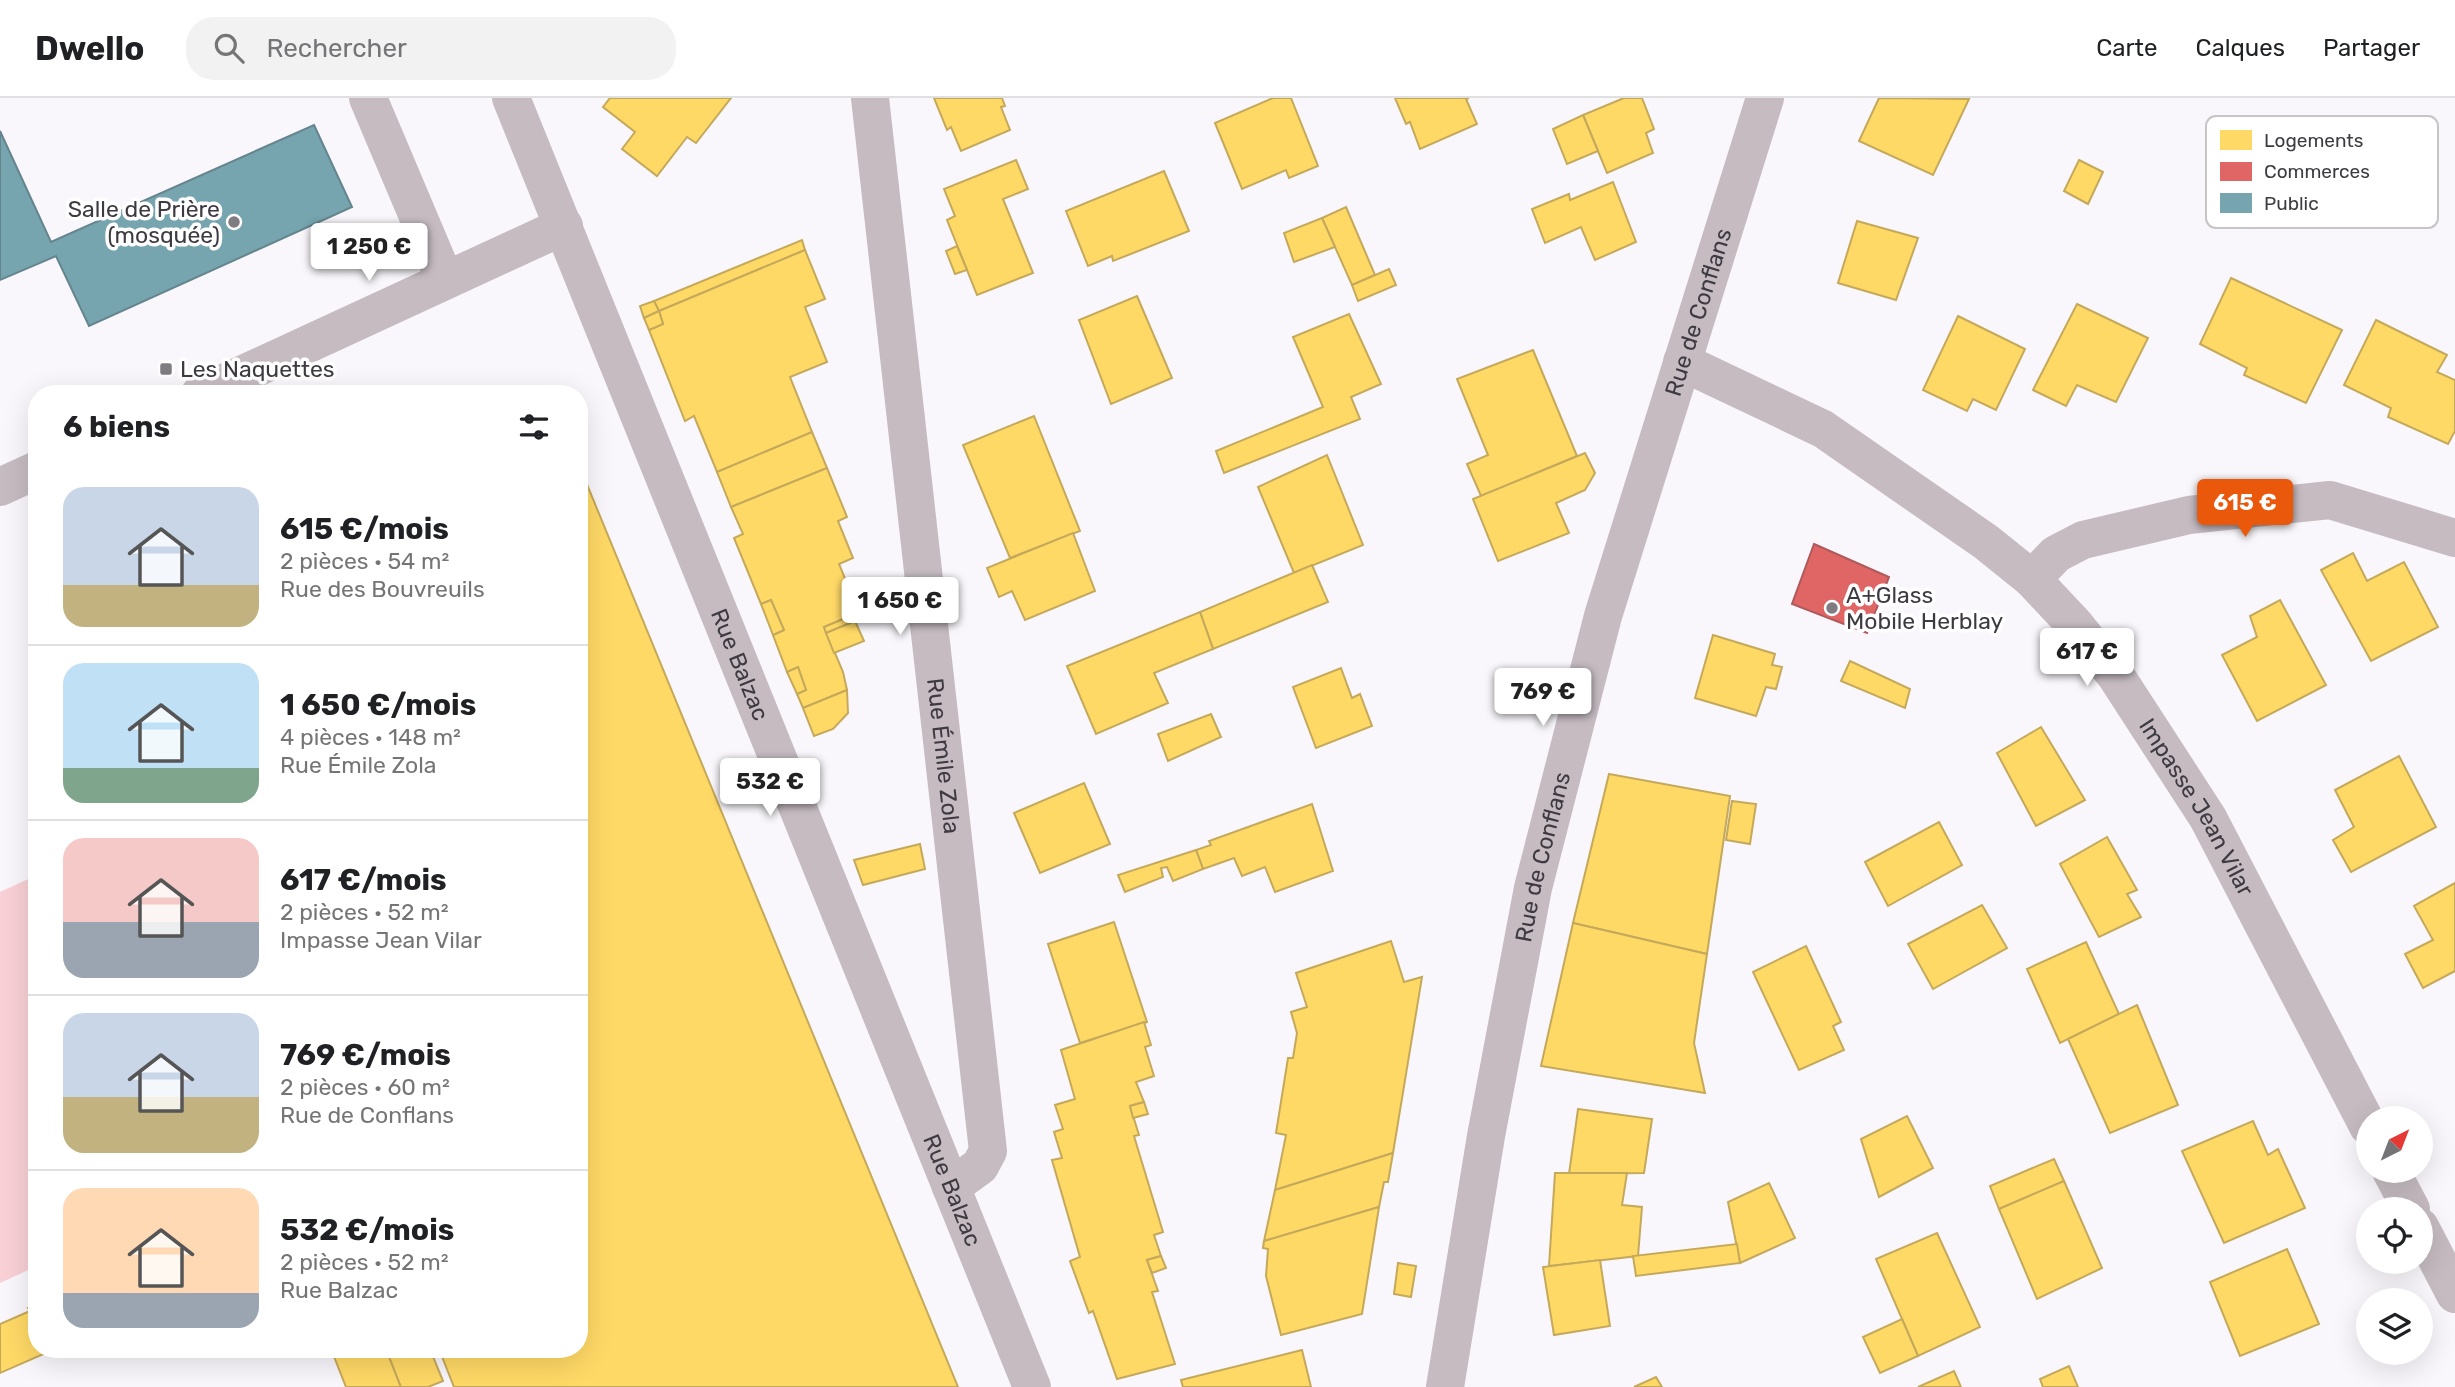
<!DOCTYPE html>
<html lang="fr">
<meta charset="utf-8">
<style>
body{margin:0;font-family:Rubik,sans-serif;background:#f2f2f2;color:#202124;height:100vh;display:flex;flex-direction:column;font-size:26px;white-space:nowrap}
*{box-sizing:border-box;margin:0}
p{font-size:23px;color:#757577}
.icon{flex:none;width:38px;height:38px;fill:none;stroke:currentColor;stroke-width:2;stroke-linecap:round;stroke-linejoin:round}
.map{position:relative;flex:1;overflow:hidden}
.sheet{position:absolute;left:28px;top:287px;width:560px;height:973px;display:flex;flex-direction:column;background:#fff;border-radius:28px;box-shadow:0 7px 28px #0002}
.sheet>*{flex:none}
.needle{width:46px;rotate:42deg}
.buttons{position:absolute;left:2356px;top:1008px;display:grid;gap:14px}
.buttons a{display:grid;place-items:center;width:77px;height:77px;border-radius:50%;background:#fff;box-shadow:0 7px 28px #0002;font-size:35px}
.price{position:absolute;translate:-50% -60px;padding:0 16px;border-radius:7px;background:#fff;color:#222;font-size:23px;line-height:46px;filter:drop-shadow(0 2px 4px #0008)}
.price::after{content:'';position:absolute;left:50%;top:42px;width:21px;height:16px;margin-left:-10px;background:inherit;clip-path:polygon(0 0,100% 0,50% 100%)}
.price.active{background:#ea580c;color:#fff}
ul{padding:0;list-style:none}
li{display:flex;align-items:center;gap:21px;height:175px;padding:0 35px}
li+li{border-top:2px solid #e0e0e0}
li span{display:grid;place-items:center;flex:none;width:196px;height:140px;border-radius:21px;color:#555}
li>.icon{margin-inline-start:auto}
span .icon{width:84px;height:84px;fill:#fffc;stroke-width:1}
li b{font-size:30px}
h2{display:flex;justify-content:space-between;align-items:center;height:84px;padding:0 35px;font-size:30px}
header{display:flex;align-items:center;gap:42px;box-sizing:border-box;height:98px;padding:0 35px;background:#fff;border-bottom:2px solid #e0e0e0}
header strong{font-size:33px}
nav{display:flex;gap:38px;margin-inline-start:auto;font-size:24px}
.search{width:490px;height:63px;background:#f2f2f2;display:flex;align-items:center;gap:18px;box-sizing:border-box;padding:0 24px;border-radius:28px;color:#757577;font-size:26px}
.map>svg:first-child{display:block}
</style>
<header>
<strong>Dwello</strong>
<div class="search"><svg class="icon" aria-label="search" viewBox="0 0 24 24"><circle cx="10" cy="10" r="6"/><path d="M15 15l6 6"/></svg>Rechercher</div>
<nav><a>Carte</a><a>Calques</a><a>Partager</a></nav>
</header>
<div class="map">
<svg width="2455" height="1289" viewBox="0 0 2455 1289">
<rect width="100%" height="100%" fill="#f9f7fb"/>
<path fill="#f8d0d5" d="M 37,777 L 37,1168 L 0,1185 L 0,794 Z"/>
<g fill="#ffd966" stroke="#c5a95b" stroke-width="2">
<path d="M 610,0 L 731,0 L 696,45 L 687,39 L 657,78 L 622,51 L 635,34 L 603,9 Z"/>
<path d="M 934,0 L 1002,0 L 1005,8 L 1001,9 L 1010,32 L 961,53 L 951,29 L 947,32 Z"/>
<path d="M 1273,0 L 1291,0 L 1318,68 L 1289,80 L 1286,72 L 1242,91 L 1215,25 Z"/>
<path d="M 1395,0 L 1469,0 L 1466,1 L 1477,26 L 1420,51 L 1410,24 L 1406,26 Z"/>
<path d="M 1624,0 L 1642,0 L 1654,31 L 1646,35 L 1653,55 L 1607,75 L 1583,17 Z"/>
<path d="M 1879,0 L 1969,1 L 1933,77 L 1859,43 Z"/>
<path d="M 1583,17 L 1598,53 L 1567,66 L 1553,31 Z"/>
<path d="M 1016,62 L 1028,91 L 1003,101 L 1033,175 L 977,197 L 947,122 L 955,118 L 944,91 Z"/>
<path d="M 2079,62 L 2103,74 L 2088,106 L 2064,93 Z"/>
<path d="M 1164,73 L 1189,133 L 1113,163 L 1112,158 L 1088,168 L 1066,113 Z"/>
<path d="M 1613,84 L 1636,144 L 1595,162 L 1581,129 L 1545,145 L 1532,111 L 1569,96 L 1570,102 Z"/>
<path d="M 1346,109 L 1375,177 L 1352,187 L 1322,120 Z"/>
<path d="M 1322,120 L 1335,149 L 1294,164 L 1284,135 Z"/>
<path d="M 1857,123 L 1918,140 L 1896,202 L 1838,185 Z"/>
<path d="M 802,142 L 805,152 L 659,213 L 654,203 Z"/>
<path d="M 957,148 L 967,172 L 955,176 L 946,153 Z"/>
<path d="M 805,152 L 825,201 L 805,209 L 827,264 L 790,279 L 812,334 L 717,374 L 694,318 L 685,323 L 649,232 L 663,226 L 659,213 Z"/>
<path d="M 1389,171 L 1396,187 L 1358,203 L 1352,187 Z"/>
<path d="M 2231,180 L 2342,232 L 2306,305 L 2244,277 L 2247,270 L 2200,246 Z"/>
<path d="M 1137,198 L 1172,280 L 1111,306 L 1079,222 Z"/>
<path d="M 654,203 L 659,213 L 644,220 L 640,208 Z"/>
<path d="M 2077,206 L 2148,240 L 2116,304 L 2077,287 L 2066,308 L 2033,292 Z"/>
<path d="M 659,213 L 663,226 L 649,232 L 644,220 Z"/>
<path d="M 1349,216 L 1381,286 L 1351,299 L 1360,321 L 1224,375 L 1216,353 L 1323,309 L 1293,239 Z"/>
<path d="M 1958,218 L 2025,251 L 1996,312 L 1973,301 L 1967,313 L 1923,292 Z"/>
<path d="M 2376,222 L 2447,257 L 2437,274 L 2455,282 L 2455,333 L 2448,346 L 2388,319 L 2391,310 L 2344,287 Z"/>
<path d="M 1533,252 L 1577,358 L 1481,398 L 1467,366 L 1488,357 L 1457,281 Z"/>
<path d="M 1034,318 L 1080,433 L 1010,460 L 963,347 Z"/>
<path d="M 812,334 L 827,370 L 731,409 L 717,374 Z"/>
<path d="M 1585,355 L 1595,375 L 1585,392 L 1556,405 L 1569,435 L 1498,463 L 1473,401 Z"/>
<path d="M 1327,357 L 1363,447 L 1294,475 L 1258,389 Z"/>
<path d="M 579,367 L 958,1289 L 454,1289 L 439,1251 L 579,1251 Z"/>
<path d="M 827,370 L 847,419 L 838,423 L 853,460 L 839,466 L 859,514 L 824,529 L 843,574 L 847,592 L 803,610 L 797,596 L 806,592 L 798,569 L 787,574 L 773,537 L 784,532 L 771,502 L 761,506 L 734,440 L 743,436 L 731,409 Z"/>
<path d="M 1073,435 L 1095,493 L 1025,522 L 1012,493 L 999,499 L 987,470 Z"/>
<path d="M 2353,455 L 2367,483 L 2404,464 L 2438,529 L 2371,563 L 2321,472 Z"/>
<path d="M 1312,467 L 1328,504 L 1213,551 L 1200,514 Z"/>
<path d="M 771,502 L 784,532 L 773,537 L 761,506 Z"/>
<path d="M 2280,502 L 2326,587 L 2257,623 L 2222,557 L 2257,539 L 2250,518 Z"/>
<path d="M 1200,514 L 1213,551 L 1154,575 L 1168,605 L 1096,636 L 1067,568 Z"/>
<path d="M 853,517 L 855,523 L 826,535 L 824,529 Z"/>
<path d="M 855,523 L 864,543 L 834,555 L 826,535 Z"/>
<path d="M 1713,537 L 1775,556 L 1772,567 L 1782,569 L 1776,591 L 1766,589 L 1756,618 L 1695,600 Z"/>
<path d="M 1850,563 L 1910,591 L 1905,610 L 1841,583 Z"/>
<path d="M 798,569 L 806,592 L 797,596 L 787,574 Z"/>
<path d="M 1341,570 L 1352,600 L 1360,596 L 1372,628 L 1316,650 L 1293,589 Z"/>
<path d="M 847,592 L 848,615 L 833,631 L 814,638 L 803,610 Z"/>
<path d="M 1211,616 L 1221,639 L 1168,663 L 1158,636 Z"/>
<path d="M 2041,629 L 2085,702 L 2036,728 L 1997,655 Z"/>
<path d="M 2399,658 L 2436,729 L 2351,774 L 2333,742 L 2354,729 L 2335,692 Z"/>
<path d="M 1609,676 L 1730,698 L 1707,856 L 1573,825 Z"/>
<path d="M 1084,685 L 1110,746 L 1040,775 L 1014,715 Z"/>
<path d="M 1732,703 L 1756,706 L 1750,746 L 1726,742 Z"/>
<path d="M 1312,706 L 1333,773 L 1275,794 L 1265,769 L 1242,778 L 1234,760 L 1203,771 L 1196,752 L 1211,747 L 1209,743 Z"/>
<path d="M 1939,724 L 1962,767 L 1888,808 L 1865,764 Z"/>
<path d="M 2107,739 L 2137,792 L 2127,796 L 2141,819 L 2099,839 L 2060,766 Z"/>
<path d="M 920,746 L 925,771 L 863,787 L 854,762 Z"/>
<path d="M 1196,752 L 1203,771 L 1173,783 L 1167,769 L 1161,770 L 1163,779 L 1125,794 L 1118,777 Z"/>
<path d="M 2455,785 L 2455,873 L 2423,890 L 2405,856 L 2433,842 L 2414,808 Z"/>
<path d="M 1982,807 L 2007,850 L 1933,891 L 1908,846 Z"/>
<path d="M 1114,824 L 1147,924 L 1080,945 L 1048,846 Z"/>
<path d="M 1573,825 L 1707,856 L 1694,945 L 1705,995 L 1541,968 Z"/>
<path d="M 1391,843 L 1404,884 L 1422,879 L 1393,1055 L 1275,1092 L 1286,1037 L 1276,1035 L 1288,960 L 1293,960 L 1297,935 L 1291,914 L 1307,909 L 1296,875 Z"/>
<path d="M 2086,844 L 2119,916 L 2060,945 L 2027,871 Z"/>
<path d="M 1806,848 L 1841,924 L 1833,928 L 1844,952 L 1799,972 L 1753,874 Z"/>
<path d="M 2137,907 L 2178,1007 L 2110,1035 L 2068,941 Z"/>
<path d="M 1144,924 L 1151,947 L 1145,949 L 1154,978 L 1136,984 L 1144,1004 L 1130,1008 L 1139,1037 L 1134,1038 L 1163,1134 L 1154,1137 L 1161,1158 L 1147,1162 L 1158,1193 L 1152,1194 L 1175,1266 L 1117,1281 L 1093,1213 L 1089,1215 L 1070,1163 L 1080,1159 L 1052,1062 L 1062,1060 L 1054,1034 L 1063,1031 L 1055,1007 L 1075,1001 L 1061,952 Z"/>
<path d="M 1144,1004 L 1148,1016 L 1133,1020 L 1130,1008 Z"/>
<path d="M 1578,1011 L 1652,1021 L 1644,1075 L 1569,1076 Z"/>
<path d="M 1907,1018 L 1933,1070 L 1879,1099 L 1861,1041 Z"/>
<path d="M 2253,1023 L 2268,1057 L 2278,1051 L 2305,1110 L 2224,1145 L 2182,1053 Z"/>
<path d="M 1393,1055 L 1388,1084 L 1384,1084 L 1379,1109 L 1264,1143 L 1275,1092 Z"/>
<path d="M 2054,1061 L 2064,1083 L 1999,1111 L 1990,1088 Z"/>
<path d="M 1555,1075 L 1627,1075 L 1622,1107 L 1642,1109 L 1638,1158 L 1549,1168 Z"/>
<path d="M 2064,1083 L 2102,1170 L 2037,1201 L 1999,1111 Z"/>
<path d="M 1769,1085 L 1795,1140 L 1740,1165 L 1728,1104 Z"/>
<path d="M 1379,1109 L 1362,1216 L 1281,1237 L 1266,1178 L 1268,1151 L 1263,1150 L 1264,1143 Z"/>
<path d="M 1937,1135 L 1980,1229 L 1918,1258 L 1876,1161 Z"/>
<path d="M 1737,1146 L 1740,1165 L 1636,1178 L 1633,1158 Z"/>
<path d="M 2287,1151 L 2319,1226 L 2240,1258 L 2210,1184 Z"/>
<path d="M 1161,1158 L 1166,1170 L 1152,1175 L 1147,1162 Z"/>
<path d="M 1600,1162 L 1610,1228 L 1554,1237 L 1543,1169 Z"/>
<path d="M 1398,1165 L 1416,1168 L 1411,1199 L 1394,1196 Z"/>
<path d="M 37,1206 L 37,1251 L 46,1251 L 48,1254 L 0,1275 L 0,1226 L 30,1213 L 28,1210 Z"/>
<path d="M 1902,1221 L 1918,1258 L 1880,1275 L 1863,1239 Z"/>
<path d="M 331,1251 L 386,1251 L 401,1289 L 346,1289 Z"/>
<path d="M 386,1251 L 430,1251 L 443,1283 L 428,1289 L 401,1289 Z"/>
<path d="M 1302,1252 L 1311,1289 L 1183,1289 L 1181,1282 Z"/>
<path d="M 2069,1268 L 2078,1289 L 2043,1289 L 2040,1281 Z"/>
<path d="M 1954,1273 L 1961,1289 L 1918,1289 Z"/>
<path d="M 1656,1279 L 1662,1289 L 1634,1289 Z"/>
</g>
<path fill="#e06666" stroke="#af595b" stroke-width="2" d="M 1814,446 L 1889,479 L 1867,535 L 1792,506 Z"/>
<path fill="#76a5af" stroke="#65858e" stroke-width="2" d="M 314,27 L 352,109 L 89,228 L 56,158 L 0,182 L 0,33 L 51,144 Z"/>
<g fill="none" stroke-linecap="round" stroke-linejoin="round">
<g stroke="#c5bbc1" stroke-width="38">
<path d="M 368,0 L 445,182"/>
<path id="s1" d="M 511,0 L 1032,1289"/>
<path id="s2" d="M 870,0 L 988,1053 L 980,1068 L 951,1089"/>
<path id="s3" d="M 1682,264 L 1823,331 L 1986,444 L 2032,481 L 2076,528 L 2116,578 L 2208,720 L 2368,1028"/>
<path d="M 200,296 L 564,128"/>
<path d="M 0,389 L 37,372"/>
<path d="M 2032,481 L 2056,456 L 2083,442 L 2189,417 L 2330,402 L 2455,440"/>
<path d="M 2391,1073 L 2411,1111"/>
<path d="M 2420,1129 L 2455,1196"/>
<path id="s4" d="M 1445,1289 L 1486,1038 L 1533,790 L 1603,518 L 1765,0"/>
</g>
</g>
<g fill="#7f7c82" stroke="#fff" stroke-width="2.5">
<circle cx="234" cy="124" r="7"/>
<rect x="159" y="264" width="14" height="14" rx="3.5"/>
<circle cx="1832" cy="510" r="7"/>
</g>
<g text-anchor="middle" stroke-width="7" stroke-linejoin="round" paint-order="stroke">
<g font-size="23" fill="#3e3a41" stroke="#fff" text-anchor="start">
<text x="220" y="119" text-anchor="end">Salle de Prière<tspan x="220" dy="26">(mosquée)</tspan></text>
<text x="180" y="279">Les Naquettes</text>
<text x="1846" y="505">A+Glass<tspan x="1846" dy="26">Mobile Herblay</tspan></text>
</g>
<g font-size="23" fill="#3e3a41" stroke="#fff">
<text dy="8" stroke="none"><textPath href="#s4" startOffset="1106">Rue de Conflans</textPath></text>
<text dy="8" stroke="none"><textPath href="#s1" startOffset="611">Rue Balzac</textPath></text>
<text dy="8" stroke="none"><textPath href="#s2" startOffset="662">Rue Émile Zola</textPath></text>
<text dy="8" stroke="none"><textPath href="#s3" startOffset="696">Impasse Jean Vilar</textPath></text>
<text dy="8" stroke="none"><textPath href="#s4" startOffset="539">Rue de Conflans</textPath></text>
<text dy="8" stroke="none"><textPath href="#s1" startOffset="1178">Rue Balzac</textPath></text>
</g>
</g>
<rect x="2206" y="18" width="232" height="112" rx="10" fill="#fff" stroke="#c5c4c6" stroke-width="2"/>
<rect x="2220" y="32" width="32" height="20" fill="#ffd966"/>
<rect x="2220" y="64" width="32" height="19" fill="#e06666"/>
<rect x="2220" y="95" width="32" height="20" fill="#76a5af"/>
<g font-size="19" fill="#3e3a41">
<text x="2264" y="49">Logements</text>
<text x="2264" y="80">Commerces</text>
<text x="2264" y="112">Public</text>
</g>
</svg>
<div class="buttons">
<a><svg class="needle" viewBox="-14 -14 28 28"><path d="M0-13l5 13h-10z" fill="#e53935"/><path d="M0 13l5-13h-10z" fill="#757577"/></svg></a>
<a><svg class="icon" aria-label="locate" viewBox="0 0 24 24"><circle cx="12" cy="12" r="6"/><path d="M12 2v4M12 18v4M2 12h4M18 12h4"/></svg></a>
<a><svg class="icon" aria-label="layers" viewBox="0 0 24 24"><path d="M12 4l9 5-9 5-9-5zM3 14l9 5 9-5"/></svg></a>
</div>
<b class="price" style="left:369px;top:185px">1 250 €</b>
<b class="price active" style="left:2245px;top:441px">615 €</b>
<b class="price" style="left:900px;top:539px">1 650 €</b>
<b class="price" style="left:2087px;top:590px">617 €</b>
<b class="price" style="left:1543px;top:630px">769 €</b>
<b class="price" style="left:770px;top:720px">532 €</b>
<section class="sheet">
<h2>6 biens<svg class="icon" aria-label="filters" viewBox="0 0 24 24"><path d="M4 7h16M4 17h16"/><circle cx="9" cy="7" r="2"/><circle cx="15" cy="17" r="2"/></svg></h2>
<ul>
<li><span style="background:linear-gradient(#c9d6e8 70%,#c2b280 0)"><svg class="icon" aria-label="home" viewBox="0 0 24 24"><path d="M3 11l9-7 9 7M6 9v11h12V9"/></svg></span><div><b>615 €/mois</b><p>2 pièces · 54 m²</p><p>Rue des Bouvreuils</p></div></li>
<li><span style="background:linear-gradient(#bfe0f5 75%,#7fa58c 0)"><svg class="icon" aria-label="home" viewBox="0 0 24 24"><path d="M3 11l9-7 9 7M6 9v11h12V9"/></svg></span><div><b>1 650 €/mois</b><p>4 pièces · 148 m²</p><p>Rue Émile Zola</p></div></li>
<li><span style="background:linear-gradient(#f6c9c9 60%,#9aa5b1 0)"><svg class="icon" aria-label="home" viewBox="0 0 24 24"><path d="M3 11l9-7 9 7M6 9v11h12V9"/></svg></span><div><b>617 €/mois</b><p>2 pièces · 52 m²</p><p>Impasse Jean Vilar</p></div></li>
<li><span style="background:linear-gradient(#c9d6e8 60%,#c2b280 0)"><svg class="icon" aria-label="home" viewBox="0 0 24 24"><path d="M3 11l9-7 9 7M6 9v11h12V9"/></svg></span><div><b>769 €/mois</b><p>2 pièces · 60 m²</p><p>Rue de Conflans</p></div></li>
<li><span style="background:linear-gradient(#ffd9b3 75%,#9aa5b1 0)"><svg class="icon" aria-label="home" viewBox="0 0 24 24"><path d="M3 11l9-7 9 7M6 9v11h12V9"/></svg></span><div><b>532 €/mois</b><p>2 pièces · 52 m²</p><p>Rue Balzac</p></div></li>
</ul>
</section>
</div>
